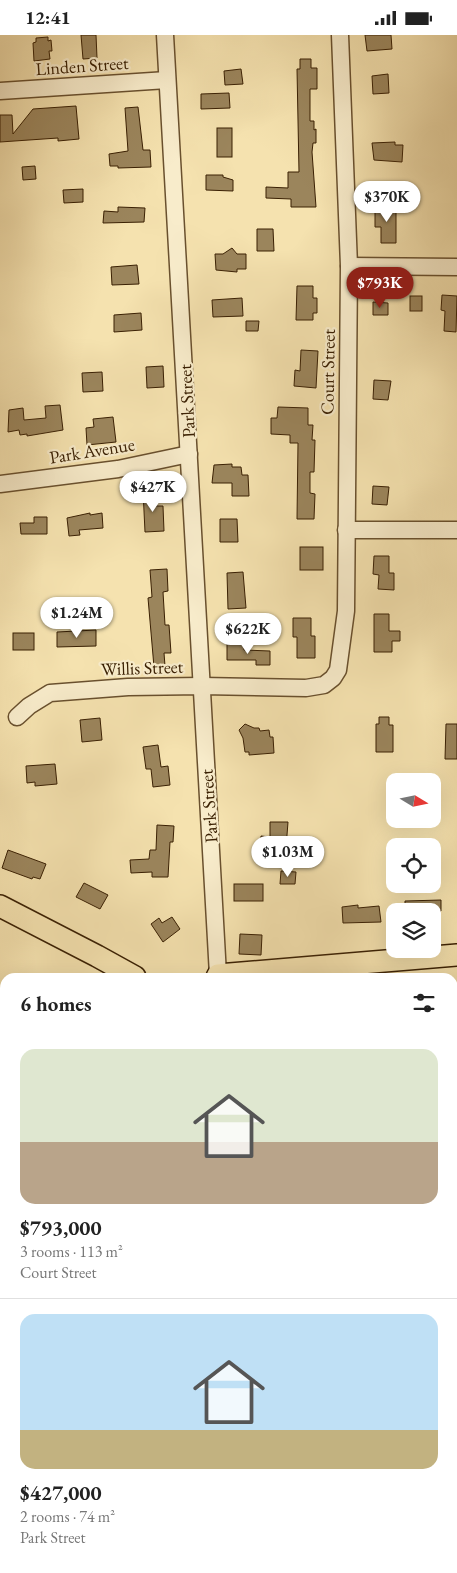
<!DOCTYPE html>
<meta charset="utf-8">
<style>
body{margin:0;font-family:"EB Garamond",serif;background:#f2f2f2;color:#222;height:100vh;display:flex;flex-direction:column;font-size:19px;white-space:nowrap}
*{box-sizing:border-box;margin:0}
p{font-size:16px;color:#767676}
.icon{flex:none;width:28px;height:28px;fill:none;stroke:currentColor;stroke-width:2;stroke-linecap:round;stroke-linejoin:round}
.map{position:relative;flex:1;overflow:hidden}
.drawer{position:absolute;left:0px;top:938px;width:458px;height:601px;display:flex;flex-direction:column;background:#fff;border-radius:15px 15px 0 0;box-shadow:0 5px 20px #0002}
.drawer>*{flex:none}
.needle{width:32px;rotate:100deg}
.controls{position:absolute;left:386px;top:738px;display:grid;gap:10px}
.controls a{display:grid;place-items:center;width:55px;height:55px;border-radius:10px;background:#fff;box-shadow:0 5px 20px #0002;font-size:25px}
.price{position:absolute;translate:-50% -42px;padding:0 11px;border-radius:18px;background:#fff;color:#222;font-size:16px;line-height:32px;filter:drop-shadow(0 1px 2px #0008)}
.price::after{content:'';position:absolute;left:50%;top:30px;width:15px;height:11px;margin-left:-8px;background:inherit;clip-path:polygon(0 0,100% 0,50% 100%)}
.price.active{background:#8f2418;color:#fff}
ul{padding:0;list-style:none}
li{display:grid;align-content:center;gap:10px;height:265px;padding:0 20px}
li+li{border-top:1px solid #e0e0e0}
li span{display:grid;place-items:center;height:155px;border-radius:15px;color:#555}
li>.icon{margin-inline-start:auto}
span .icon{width:90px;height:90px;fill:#fffc;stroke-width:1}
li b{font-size:21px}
h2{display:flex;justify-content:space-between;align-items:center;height:60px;padding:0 20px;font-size:21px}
.status{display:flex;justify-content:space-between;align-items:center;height:35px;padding:0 25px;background:#fff;direction:ltr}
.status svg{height:14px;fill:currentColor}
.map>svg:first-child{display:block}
</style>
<div class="status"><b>12:41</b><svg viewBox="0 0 49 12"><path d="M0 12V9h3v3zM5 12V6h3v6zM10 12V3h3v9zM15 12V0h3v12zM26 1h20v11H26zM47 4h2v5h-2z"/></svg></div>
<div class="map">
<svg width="457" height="1538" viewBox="0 0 457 1538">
<rect width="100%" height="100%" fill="#f5e2af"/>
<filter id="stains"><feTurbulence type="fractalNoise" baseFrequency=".004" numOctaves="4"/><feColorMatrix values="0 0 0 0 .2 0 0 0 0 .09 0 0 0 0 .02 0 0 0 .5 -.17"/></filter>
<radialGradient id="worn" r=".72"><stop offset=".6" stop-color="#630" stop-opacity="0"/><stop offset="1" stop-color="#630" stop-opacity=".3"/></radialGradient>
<g fill="#9b855c" stroke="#3a2003">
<path d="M 81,0 L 96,0 L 97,23 L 83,24 Z"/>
<path d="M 365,0 L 391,0 L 392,14 L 367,16 Z"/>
<path d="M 48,2 L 48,6 L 51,5 L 52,16 L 49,16 L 50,24 L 34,26 L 33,8 L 36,7 L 36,3 Z"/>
<path d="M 300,24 L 311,24 L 311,33 L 317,33 L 317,54 L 310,54 L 310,86 L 314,86 L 314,95 L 316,94 L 316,108 L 313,108 L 312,117 L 316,172 L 291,172 L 291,164 L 266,163 L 266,152 L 288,153 L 288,137 L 299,137 L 297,34 L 300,34 Z"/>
<path d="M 241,34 L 243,49 L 225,50 L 224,36 Z"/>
<path d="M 388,39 L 389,58 L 373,59 L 372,41 Z"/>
<path d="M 229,58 L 230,73 L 201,74 L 201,59 Z"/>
<path d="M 76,71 L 79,104 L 58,106 L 58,103 L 0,107 L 0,80 L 12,80 L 13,99 L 33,74 Z"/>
<path d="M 138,72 L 143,115 L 150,115 L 151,132 L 118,133 L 118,131 L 110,131 L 109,119 L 128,116 L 125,73 Z"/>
<rect x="217" y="93" width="15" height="29"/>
<path d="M 395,107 L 395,110 L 403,110 L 402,127 L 374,125 L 372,108 Z"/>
<path d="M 35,131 L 36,144 L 23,145 L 22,132 Z"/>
<path d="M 206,140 L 223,140 L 223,142 L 233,145 L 233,156 L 206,155 Z"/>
<path d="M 83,154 L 83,167 L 64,168 L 63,155 Z"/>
<path d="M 396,171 L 396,208 L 381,208 L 381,192 L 375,192 L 375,172 Z"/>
<path d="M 118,172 L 145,173 L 144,187 L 103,188 L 104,176 L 118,177 Z"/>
<path d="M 257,194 L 273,194 L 274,216 L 257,216 Z"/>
<path d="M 232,213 L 237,219 L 246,219 L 246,234 L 237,234 L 237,237 L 216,235 L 215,219 L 223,219 Z"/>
<path d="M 137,230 L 139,249 L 112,250 L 111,232 Z"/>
<path d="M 297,251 L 313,251 L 313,263 L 317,263 L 317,278 L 313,278 L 313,285 L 296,285 Z"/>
<path d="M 442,260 L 457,261 L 456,297 L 444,296 L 445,276 L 441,275 Z"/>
<rect x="410" y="261" width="12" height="15"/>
<path d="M 242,263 L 243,281 L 213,282 L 212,265 Z"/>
<path d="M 373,267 L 388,268 L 388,280 L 373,280 Z"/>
<path d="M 141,278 L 142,295 L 114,297 L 114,280 Z"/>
<path d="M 246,286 L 259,286 L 258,296 L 246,296 Z"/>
<path d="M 301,315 L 318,316 L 316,353 L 294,351 L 295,335 L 300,336 Z"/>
<path d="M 163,331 L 164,352 L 147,353 L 146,332 Z"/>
<path d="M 102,337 L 103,356 L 83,357 L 82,338 Z"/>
<path d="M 374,345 L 391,346 L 388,365 L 373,364 Z"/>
<path d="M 60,370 L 63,395 L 27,401 L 27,399 L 20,400 L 19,395 L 8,397 L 9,375 L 23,373 L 24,385 L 46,383 L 45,371 Z"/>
<path d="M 278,372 L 308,373 L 308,390 L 313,390 L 312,405 L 315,405 L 314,437 L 310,437 L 310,458 L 315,459 L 314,484 L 297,484 L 298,408 L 290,408 L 290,400 L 271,399 L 271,383 L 277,383 Z"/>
<path d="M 113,382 L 116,407 L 87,410 L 86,393 L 94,392 L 93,384 Z"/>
<path d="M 232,429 L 232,432 L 241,432 L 242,440 L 248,440 L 249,461 L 232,461 L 232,448 L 212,448 L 214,430 Z"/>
<path d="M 373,451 L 389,452 L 387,470 L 372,469 Z"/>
<path d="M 153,454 L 154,471 L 163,471 L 164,496 L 145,497 L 143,455 Z"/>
<path d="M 90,478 L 90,480 L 102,478 L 103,493 L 79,495 L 80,500 L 69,501 L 67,483 Z"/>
<path d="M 34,482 L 47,482 L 47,499 L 21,499 L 20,488 L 34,488 Z"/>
<path d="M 220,484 L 237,484 L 238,507 L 220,507 Z"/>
<rect x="300" y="512" width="23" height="23"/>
<path d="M 374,521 L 389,521 L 389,538 L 394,538 L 394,555 L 378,554 L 379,540 L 373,539 Z"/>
<path d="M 167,534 L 168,556 L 163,557 L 165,590 L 169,590 L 171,618 L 164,618 L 165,631 L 154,632 L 148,563 L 152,562 L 150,535 Z"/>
<path d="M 243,537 L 246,573 L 228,574 L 227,538 Z"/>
<path d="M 374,579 L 389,579 L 389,596 L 400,596 L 400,606 L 392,606 L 392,617 L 374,617 Z"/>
<path d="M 293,583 L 311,583 L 311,601 L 315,601 L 315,623 L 297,623 L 297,602 L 293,602 Z"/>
<path d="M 96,595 L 96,611 L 57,612 L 57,597 Z"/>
<rect x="13" y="598" width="21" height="17"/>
<path d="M 227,609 L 244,609 L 244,615 L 270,616 L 270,630 L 256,630 L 256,625 L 227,625 Z"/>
<path d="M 379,682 L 389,682 L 389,690 L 393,690 L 393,717 L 376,717 L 376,689 L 379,689 Z"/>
<path d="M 100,683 L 102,705 L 82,707 L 80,685 Z"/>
<path d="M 245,689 L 254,693 L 259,693 L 260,696 L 269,695 L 270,702 L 273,702 L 274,718 L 249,720 L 249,717 L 245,717 L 243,703 L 239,695 Z"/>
<path d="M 446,689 L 457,689 L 457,724 L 445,724 Z"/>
<path d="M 158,710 L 161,732 L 168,731 L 170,750 L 153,752 L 151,734 L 146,734 L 143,712 Z"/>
<path d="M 55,729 L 57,749 L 35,751 L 35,747 L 27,748 L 26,731 Z"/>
<path d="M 270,787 L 288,787 L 285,826 L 260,825 L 261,801 L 270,802 Z"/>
<path d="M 157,790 L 174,791 L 173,807 L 170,807 L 168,842 L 152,842 L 152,837 L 131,838 L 130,825 L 149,824 L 150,815 L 156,815 Z"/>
<path d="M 8,815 L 46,829 L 40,844 L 33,842 L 32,844 L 2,833 Z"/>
<path d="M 281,836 L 296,837 L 295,849 L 280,849 Z"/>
<path d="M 84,848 L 108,860 L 100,874 L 76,862 Z"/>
<rect x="234" y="849" width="29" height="17"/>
<path d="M 441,865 L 441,876 L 405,876 L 405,866 Z"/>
<path d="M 358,870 L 358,873 L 379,871 L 381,887 L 343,888 L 342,872 Z"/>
<path d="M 172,882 L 180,894 L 163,907 L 151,889 L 159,883 L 162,888 Z"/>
<path d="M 240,899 L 262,900 L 261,920 L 239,919 Z"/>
</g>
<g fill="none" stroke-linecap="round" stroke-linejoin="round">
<defs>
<g id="minor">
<path d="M 165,0 L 218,940"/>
<path d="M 0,56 L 167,45"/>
<path d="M 349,231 L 457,232"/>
<path d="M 0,449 L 118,434 L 189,419"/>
<path d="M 346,495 L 457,495"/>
<path d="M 17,682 L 29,671 L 50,658 L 128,652 L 202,651 L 306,653 L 324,650 L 333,643 L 338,635 L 346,576 L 349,231 L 340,0"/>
</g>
<g id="major">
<path d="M 0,871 L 97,921 L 135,942"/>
<path d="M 217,942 L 218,940 L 457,920"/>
<path d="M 349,1534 L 350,1538"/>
</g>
</defs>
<use href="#minor" stroke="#69502e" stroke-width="19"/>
<use href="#major" stroke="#3a2003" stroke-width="24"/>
<use href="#minor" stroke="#f8eccb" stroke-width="16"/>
<use href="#major" stroke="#f5e2af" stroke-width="21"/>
</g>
<g text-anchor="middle" stroke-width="4.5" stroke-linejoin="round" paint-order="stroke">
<g font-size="18" fill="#3a2003" stroke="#f8eccb">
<text transform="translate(82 31) rotate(-4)" y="6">Linden Street</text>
<text transform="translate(328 337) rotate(-89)" y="6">Court Street</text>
<text transform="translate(187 366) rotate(-93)" y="6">Park Street</text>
<text transform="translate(92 416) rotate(-9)" y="6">Park Avenue</text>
<text transform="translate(142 633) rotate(-2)" y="6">Willis Street</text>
<text transform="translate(209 771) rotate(-94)" y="6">Park Street</text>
</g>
</g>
<rect width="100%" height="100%" filter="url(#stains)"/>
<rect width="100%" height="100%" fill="url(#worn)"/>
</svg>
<div class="controls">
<a><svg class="needle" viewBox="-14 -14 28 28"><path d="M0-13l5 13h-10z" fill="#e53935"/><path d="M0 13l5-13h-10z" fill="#767676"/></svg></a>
<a><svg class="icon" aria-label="locate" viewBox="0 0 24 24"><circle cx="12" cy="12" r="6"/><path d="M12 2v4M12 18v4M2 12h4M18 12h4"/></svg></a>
<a><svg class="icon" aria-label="layers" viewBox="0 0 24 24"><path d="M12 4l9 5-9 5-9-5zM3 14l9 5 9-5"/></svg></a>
</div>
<b class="price" style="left:387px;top:188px">$370K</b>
<b class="price active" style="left:380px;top:274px">$793K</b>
<b class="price" style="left:153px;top:478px">$427K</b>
<b class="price" style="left:77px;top:604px">$1.24M</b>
<b class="price" style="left:248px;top:620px">$622K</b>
<b class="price" style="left:288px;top:843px">$1.03M</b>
<section class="drawer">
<h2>6 homes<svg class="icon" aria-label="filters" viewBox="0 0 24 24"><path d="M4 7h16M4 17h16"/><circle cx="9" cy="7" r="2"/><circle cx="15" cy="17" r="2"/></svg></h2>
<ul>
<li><span style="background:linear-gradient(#dfe7d0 60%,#b9a48a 0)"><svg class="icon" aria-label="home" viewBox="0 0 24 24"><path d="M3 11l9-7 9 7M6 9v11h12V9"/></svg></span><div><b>$793,000</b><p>3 rooms · 113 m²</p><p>Court Street</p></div></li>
<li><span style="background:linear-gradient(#bfe0f5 75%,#c2b280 0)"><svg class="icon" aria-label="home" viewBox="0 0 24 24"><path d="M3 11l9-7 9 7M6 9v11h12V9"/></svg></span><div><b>$427,000</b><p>2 rooms · 74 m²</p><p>Park Street</p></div></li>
</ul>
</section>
</div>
